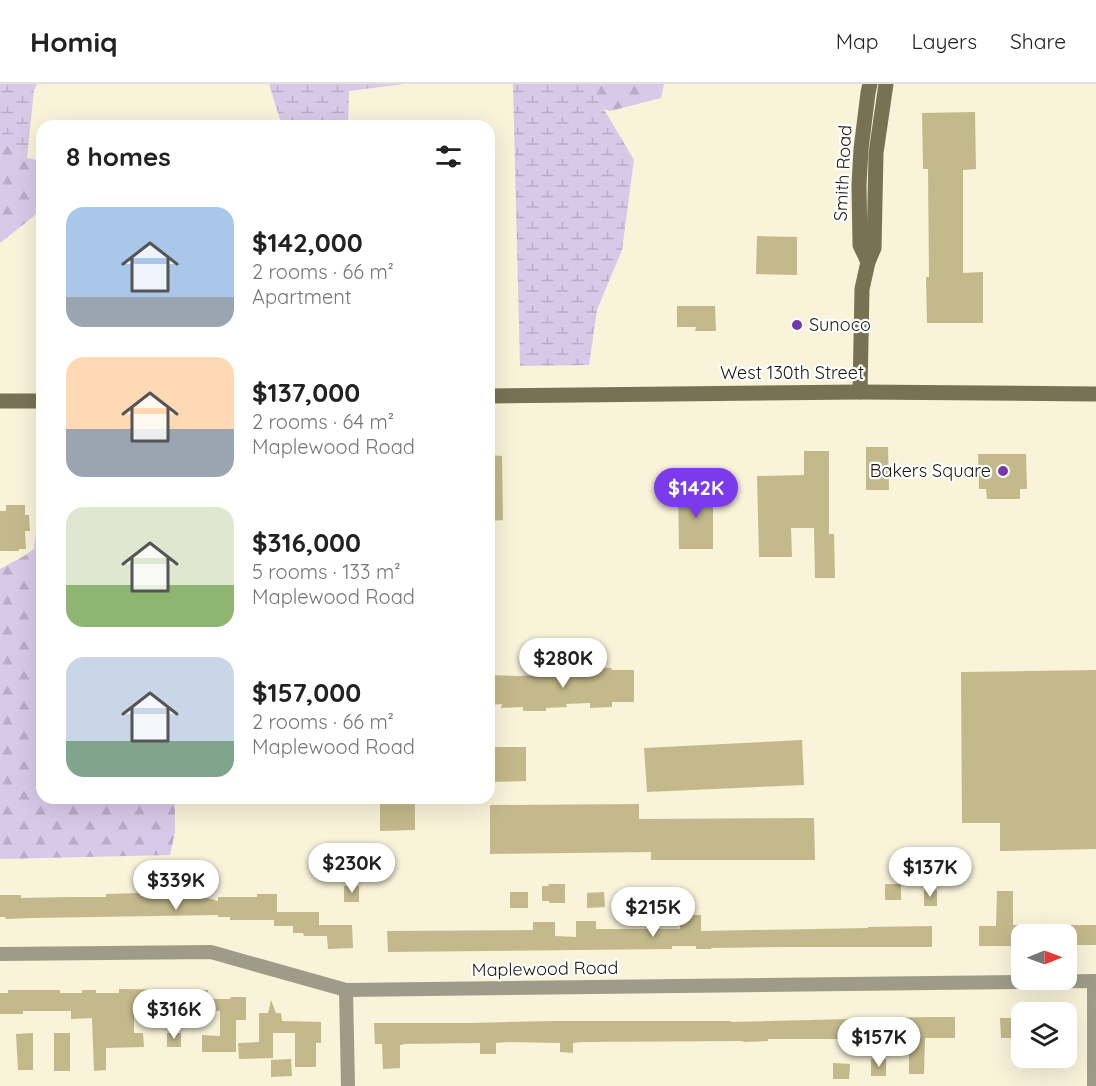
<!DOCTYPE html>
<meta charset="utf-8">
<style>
body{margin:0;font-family:Quicksand,sans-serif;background:#f2f2f2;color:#222;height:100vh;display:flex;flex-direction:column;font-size:22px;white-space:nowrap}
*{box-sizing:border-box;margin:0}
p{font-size:20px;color:#767676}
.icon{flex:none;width:33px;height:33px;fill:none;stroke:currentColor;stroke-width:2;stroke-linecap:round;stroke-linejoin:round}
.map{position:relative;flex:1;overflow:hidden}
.sheet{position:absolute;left:36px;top:36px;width:459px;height:684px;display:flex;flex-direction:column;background:#fff;border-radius:18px;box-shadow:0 6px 24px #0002}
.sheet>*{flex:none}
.needle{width:39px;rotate:89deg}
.controls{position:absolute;left:1011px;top:840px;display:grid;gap:12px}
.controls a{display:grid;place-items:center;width:66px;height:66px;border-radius:12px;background:#fff;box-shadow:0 6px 24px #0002;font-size:30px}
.price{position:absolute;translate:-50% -51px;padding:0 14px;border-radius:21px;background:#fff;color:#222;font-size:20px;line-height:39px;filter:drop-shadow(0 2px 3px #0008)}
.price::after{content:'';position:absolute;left:50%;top:36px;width:18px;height:14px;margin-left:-9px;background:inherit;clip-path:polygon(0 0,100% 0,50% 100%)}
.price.selected{background:#7c3aed;color:#fff}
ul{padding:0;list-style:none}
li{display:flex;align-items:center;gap:18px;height:150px;padding:0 30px}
li span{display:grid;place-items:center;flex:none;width:168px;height:120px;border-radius:18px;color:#555}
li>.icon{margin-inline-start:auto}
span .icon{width:72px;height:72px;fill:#fffc;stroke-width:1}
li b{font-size:26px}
h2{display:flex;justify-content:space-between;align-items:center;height:72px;padding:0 30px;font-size:26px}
header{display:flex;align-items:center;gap:36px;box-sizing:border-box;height:84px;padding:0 30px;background:#fff;border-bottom:2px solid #e0e0e0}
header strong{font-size:28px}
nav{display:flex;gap:33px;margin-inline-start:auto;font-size:21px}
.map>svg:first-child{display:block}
</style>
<header>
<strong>Homiq</strong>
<nav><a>Map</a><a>Layers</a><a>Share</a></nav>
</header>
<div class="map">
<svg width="1096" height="1002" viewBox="0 0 1096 1002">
<defs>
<pattern id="forest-firs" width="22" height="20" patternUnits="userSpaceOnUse" patternTransform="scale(1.5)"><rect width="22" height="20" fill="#d8c9e9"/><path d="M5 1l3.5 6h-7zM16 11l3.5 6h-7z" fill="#b9acc7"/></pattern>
<pattern id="wetland-marsh" width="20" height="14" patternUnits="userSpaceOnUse" patternTransform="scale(1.5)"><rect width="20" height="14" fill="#d8c9e9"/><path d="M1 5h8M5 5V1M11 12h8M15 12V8" fill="none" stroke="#b9acc7"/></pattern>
</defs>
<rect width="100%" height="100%" fill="#f8f3d9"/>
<g fill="url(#forest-firs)">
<path d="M 589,0 L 664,0 L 661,14 L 610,27 L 604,25 Z"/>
<path d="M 0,57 L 27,74 L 42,77 L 42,121 L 34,132 L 0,159 Z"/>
<path d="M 41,411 L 42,411 L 42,714 L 175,714 L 175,748 L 170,771 L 0,775 L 0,485 L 24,472 L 34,465 Z"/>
</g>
<g fill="url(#wetland-marsh)">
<path d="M 0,0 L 37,0 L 34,6 L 27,74 L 0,57 Z"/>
<path d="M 269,0 L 404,0 L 349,7 L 348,42 L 282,42 Z"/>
<path d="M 513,0 L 589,0 L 634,76 L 622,166 L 597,226 L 589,281 L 520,282 Z"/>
</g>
<g fill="#c3b98b">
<path d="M 975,28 L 976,85 L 963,86 L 963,189 L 983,188 L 983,239 L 927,239 L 926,193 L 929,193 L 928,85 L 923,85 L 922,29 Z"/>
<path d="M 757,152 L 797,153 L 797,191 L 756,190 Z"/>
<path d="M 677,222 L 715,222 L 716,247 L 695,247 L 696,243 L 677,243 Z"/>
<path d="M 866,363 L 888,363 L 889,406 L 866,406 Z"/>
<path d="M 804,367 L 829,367 L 829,450 L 834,450 L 835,494 L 815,494 L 814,444 L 791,444 L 792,473 L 759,473 L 757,392 L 804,391 Z"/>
<path d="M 978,370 L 1026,370 L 1027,405 L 1020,405 L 1020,415 L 987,415 L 986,405 L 979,405 Z"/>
<path d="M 489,371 L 502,372 L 503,436 L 489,437 Z"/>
<path d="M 678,406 L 713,406 L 713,465 L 679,465 Z"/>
<path d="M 6,421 L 25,421 L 25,431 L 29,431 L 30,447 L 25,447 L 26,465 L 19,465 L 19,467 L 0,467 L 0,427 L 6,427 Z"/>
<path d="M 588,583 L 611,584 L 612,586 L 634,586 L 634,618 L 612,618 L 612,623 L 590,624 L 590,619 L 566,620 L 567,623 L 546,624 L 546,627 L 523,627 L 523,623 L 501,624 L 502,620 L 489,621 L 489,591 L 518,592 L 566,589 L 566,588 L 588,586 Z"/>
<path d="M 1096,586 L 1096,765 L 1000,767 L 1000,739 L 962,739 L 961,588 Z"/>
<path d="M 802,656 L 804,701 L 647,708 L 644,664 Z"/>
<path d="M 489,663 L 526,663 L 526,697 L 489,698 Z"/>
<path d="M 380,714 L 415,714 L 415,746 L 380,747 Z"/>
<path d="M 639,720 L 639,735 L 814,734 L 815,776 L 651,776 L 651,768 L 490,770 L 490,721 Z"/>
<path d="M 548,800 L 565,800 L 565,819 L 549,819 L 549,817 L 542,817 L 542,802 L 549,802 Z"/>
<rect x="885" y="800" width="16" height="16"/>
<rect x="344" y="802" width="15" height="16"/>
<rect x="924" y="806" width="13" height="16"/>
<path d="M 997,807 L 1013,807 L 1013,841 L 1022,841 L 1022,862 L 979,862 L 979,842 L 996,842 Z"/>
<rect x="510" y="808" width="18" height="16"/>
<path d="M 604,808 L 605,823 L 587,824 L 587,809 Z"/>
<path d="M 140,809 L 140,812 L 200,812 L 218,817 L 218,813 L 257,813 L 257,810 L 277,810 L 277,828 L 319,828 L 319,841 L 352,841 L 353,864 L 328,865 L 327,852 L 304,852 L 303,849 L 293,849 L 293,842 L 274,842 L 274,836 L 230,836 L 230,833 L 218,833 L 218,831 L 32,834 L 6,835 L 5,833 L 0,833 L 0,811 L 21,811 L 21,814 L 70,813 L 106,813 L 106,810 Z"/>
<path d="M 680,831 L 701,831 L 701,847 L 868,844 L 868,843 L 932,842 L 932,863 L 783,863 L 711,864 L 711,865 L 696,865 L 696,862 L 672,862 L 672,865 L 388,868 L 387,847 L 533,846 L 533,838 L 555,838 L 555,852 L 576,853 L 576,837 L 596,837 L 596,845 L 680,845 Z"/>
<rect x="1066" y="841" width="30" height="20"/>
<path d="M 119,905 L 208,906 L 208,915 L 230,915 L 231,913 L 246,913 L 246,936 L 236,936 L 236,968 L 202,968 L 202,951 L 220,952 L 220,927 L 199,927 L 199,933 L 187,933 L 187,927 L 134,926 L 134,949 L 143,949 L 144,963 L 106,964 L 106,986 L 94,987 L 92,934 L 71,935 L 71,927 L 23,927 L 23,930 L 0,930 L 0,909 L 8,909 L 8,906 L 60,906 L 60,909 L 82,909 L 82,906 L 96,906 L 96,909 L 119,909 Z"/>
<path d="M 271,916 L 276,929 L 281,929 L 282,937 L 321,938 L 321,959 L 316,959 L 316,983 L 295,983 L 295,949 L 273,949 L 273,974 L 239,975 L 238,959 L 259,958 L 259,929 L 268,929 Z"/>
<path d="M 926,933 L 955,933 L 955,954 L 925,954 L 924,990 L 909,990 L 909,955 L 768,955 L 768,957 L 745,958 L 741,957 L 583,958 L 573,959 L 573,969 L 560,968 L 560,959 L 508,958 L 496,959 L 496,970 L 480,970 L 480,959 L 403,960 L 403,961 L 400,961 L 400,984 L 383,985 L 382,960 L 375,960 L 374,939 L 471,939 L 553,937 L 731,937 L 731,938 Z"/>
<path d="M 1000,934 L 1022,934 L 1022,954 L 1001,954 Z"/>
<path d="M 33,949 L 33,986 L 18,986 L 16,950 Z"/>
<rect x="54" y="949" width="16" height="38"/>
<rect x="167" y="949" width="14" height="14"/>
<path d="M 291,975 L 292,992 L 271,993 L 271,976 Z"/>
<rect x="871" y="975" width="15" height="17"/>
<path d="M 833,979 L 850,980 L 849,995 L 833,995 Z"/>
</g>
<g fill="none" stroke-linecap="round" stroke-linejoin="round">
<g stroke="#9f9b88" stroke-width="14">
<path d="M 0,870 L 211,868 L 346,906 L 1096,897"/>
<path d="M 346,906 L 348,1002"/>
<path d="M 1094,1002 L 1094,897"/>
</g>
<g stroke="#787255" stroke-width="15">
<path d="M 868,178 L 860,161 L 859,101 L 861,65 L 868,9 L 870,0"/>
<path d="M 860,308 L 862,205 L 868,178 L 874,164 L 876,69 L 886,0"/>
<path d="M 489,312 L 860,308 L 1096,310"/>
<path d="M 0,317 L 42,317"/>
</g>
</g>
<g fill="#7836ab" stroke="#fff" stroke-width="2">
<circle cx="797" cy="241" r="6"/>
<circle cx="1003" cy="387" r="6"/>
</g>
<g text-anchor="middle" stroke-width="4.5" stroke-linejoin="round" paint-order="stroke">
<g font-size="18" fill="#1b1910" stroke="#fff">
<text transform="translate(843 89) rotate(-87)" y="6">Smith Road</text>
<text x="792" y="295">West 130th Street</text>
<text transform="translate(545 885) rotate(-1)" y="6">Maplewood Road</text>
</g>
<g font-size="18" fill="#1b1910" stroke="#fff" text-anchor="start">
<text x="809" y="247">Sunoco</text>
<text x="991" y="393" text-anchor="end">Bakers Square</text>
</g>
</g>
</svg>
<div class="controls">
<a><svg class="needle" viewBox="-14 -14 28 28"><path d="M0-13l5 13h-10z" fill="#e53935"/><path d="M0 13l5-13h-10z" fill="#767676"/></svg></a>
<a><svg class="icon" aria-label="layers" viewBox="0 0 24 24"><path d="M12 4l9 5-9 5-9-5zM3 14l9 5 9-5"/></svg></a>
</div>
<b class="price selected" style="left:696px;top:435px">$142K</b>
<b class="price" style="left:563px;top:605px">$280K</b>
<b class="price" style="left:352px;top:810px">$230K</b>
<b class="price" style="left:930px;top:814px">$137K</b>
<b class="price" style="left:176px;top:827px">$339K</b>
<b class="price" style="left:653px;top:854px">$215K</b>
<b class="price" style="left:174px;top:956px">$316K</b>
<b class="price" style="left:879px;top:984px">$157K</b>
<section class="sheet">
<h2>8 homes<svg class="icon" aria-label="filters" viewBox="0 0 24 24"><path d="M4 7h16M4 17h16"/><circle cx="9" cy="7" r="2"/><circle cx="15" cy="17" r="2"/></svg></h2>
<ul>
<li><span style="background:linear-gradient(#a9c7e8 75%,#9aa5b1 0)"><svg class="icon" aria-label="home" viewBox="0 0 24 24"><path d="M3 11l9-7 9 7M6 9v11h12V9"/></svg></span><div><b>$142,000</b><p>2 rooms · 66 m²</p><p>Apartment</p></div></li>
<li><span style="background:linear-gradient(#ffd9b3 60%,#9aa5b1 0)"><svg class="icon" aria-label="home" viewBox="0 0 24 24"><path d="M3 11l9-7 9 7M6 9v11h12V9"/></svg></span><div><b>$137,000</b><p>2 rooms · 64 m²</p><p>Maplewood Road</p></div></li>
<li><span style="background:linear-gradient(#dfe7d0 65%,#8fb573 0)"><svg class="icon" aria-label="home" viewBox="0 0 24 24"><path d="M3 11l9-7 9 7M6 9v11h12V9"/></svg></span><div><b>$316,000</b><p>5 rooms · 133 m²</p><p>Maplewood Road</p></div></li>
<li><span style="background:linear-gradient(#c9d6e8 70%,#7fa58c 0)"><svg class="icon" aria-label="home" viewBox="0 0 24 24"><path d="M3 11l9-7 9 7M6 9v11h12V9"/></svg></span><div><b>$157,000</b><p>2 rooms · 66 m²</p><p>Maplewood Road</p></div></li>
</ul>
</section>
</div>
